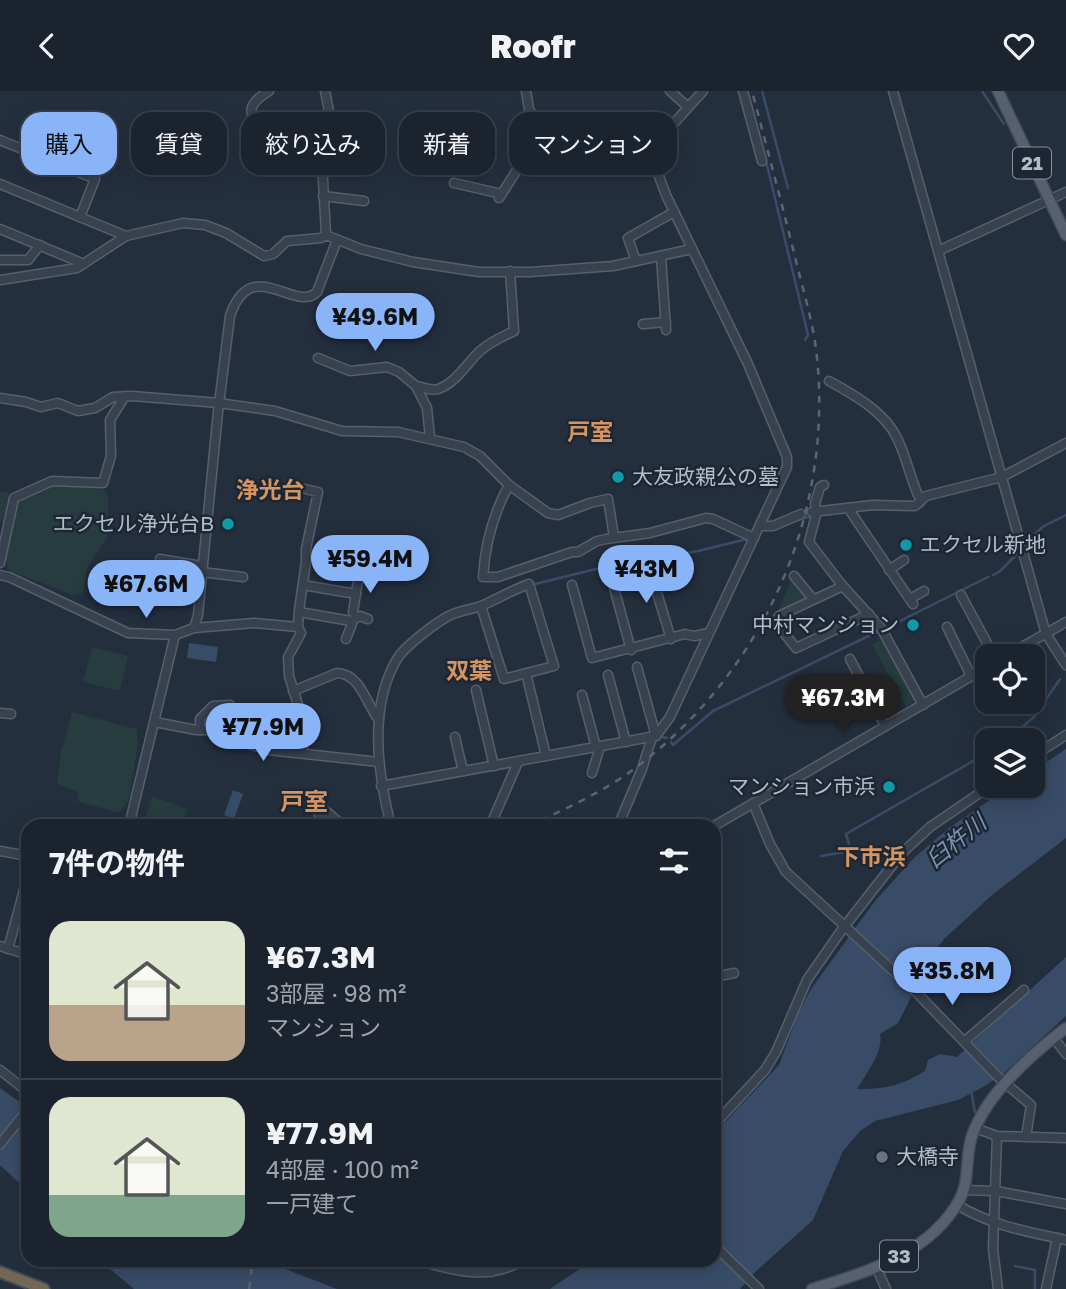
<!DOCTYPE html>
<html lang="ja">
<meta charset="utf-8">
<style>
body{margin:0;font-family:"Golos Text","Noto Sans JP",sans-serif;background:#242b36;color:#f1f3f6;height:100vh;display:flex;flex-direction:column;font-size:26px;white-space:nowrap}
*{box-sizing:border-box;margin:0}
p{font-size:23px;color:#a0a4aa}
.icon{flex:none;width:38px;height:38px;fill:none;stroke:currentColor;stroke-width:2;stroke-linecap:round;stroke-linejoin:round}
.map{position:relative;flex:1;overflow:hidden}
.side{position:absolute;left:21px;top:728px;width:700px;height:448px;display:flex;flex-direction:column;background:#1b232e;border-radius:21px;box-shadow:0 4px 18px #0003,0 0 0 2px #39404a}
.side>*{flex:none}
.banner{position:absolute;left:21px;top:21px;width:700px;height:63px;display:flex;gap:14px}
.controls{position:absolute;left:975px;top:553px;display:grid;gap:14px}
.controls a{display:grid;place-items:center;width:70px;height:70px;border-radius:14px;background:#1b232e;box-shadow:0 4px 18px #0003,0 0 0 2px #39404a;font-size:35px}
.price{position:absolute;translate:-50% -60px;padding:0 16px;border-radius:24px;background:#8ab4f8;color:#111;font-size:23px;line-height:46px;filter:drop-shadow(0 2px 4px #0008)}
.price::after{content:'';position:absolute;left:50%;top:42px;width:21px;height:16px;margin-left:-10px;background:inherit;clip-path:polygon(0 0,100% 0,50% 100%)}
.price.selected{background:#222;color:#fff}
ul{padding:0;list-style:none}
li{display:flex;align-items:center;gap:21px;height:175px;padding:0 28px}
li+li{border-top:2px solid #39404a}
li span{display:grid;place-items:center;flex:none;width:196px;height:140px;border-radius:21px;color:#555}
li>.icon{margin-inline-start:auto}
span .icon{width:84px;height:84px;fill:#fffc;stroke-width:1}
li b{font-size:30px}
h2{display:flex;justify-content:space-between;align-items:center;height:84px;padding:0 28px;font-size:30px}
.chip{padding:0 24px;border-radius:21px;background:#1b232e;box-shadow:0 4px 18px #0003,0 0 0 2px #39404a;font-size:24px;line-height:63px}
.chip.selected{background:#8ab4f8;color:#111}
header{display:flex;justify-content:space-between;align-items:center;height:91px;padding:0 28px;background:#1b232e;font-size:32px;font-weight:800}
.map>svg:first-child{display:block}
</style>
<header><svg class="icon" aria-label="back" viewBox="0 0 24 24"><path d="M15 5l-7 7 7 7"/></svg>Roofr<svg class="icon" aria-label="heart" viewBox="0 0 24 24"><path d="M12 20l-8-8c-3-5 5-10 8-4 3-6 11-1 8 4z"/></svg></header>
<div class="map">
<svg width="1066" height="1198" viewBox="0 0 1066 1198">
<rect width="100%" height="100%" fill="#242f3e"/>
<g fill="#263c3f">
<path d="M 52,394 L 97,396 L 105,400 L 108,407 L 108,445 L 88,475 L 83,502 L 73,504 L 8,479 L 6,467 L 16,412 L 18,409 Z"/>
<path d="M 0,400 L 9,401 L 6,430 L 0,430 Z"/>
<path d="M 792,488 L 807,506 L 806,509 L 777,523 Z"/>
<path d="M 884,548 L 916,609 L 906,616 L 872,553 Z"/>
<path d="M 92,556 L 128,565 L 120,600 L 83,591 Z"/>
<path d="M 72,621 L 137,638 L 138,652 L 129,709 L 119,722 L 79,711 L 77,701 L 57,693 L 61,661 Z"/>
<path d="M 152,705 L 187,718 L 181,735 L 143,735 Z"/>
</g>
<g fill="#394c67">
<path d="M 189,552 L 218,556 L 216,571 L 187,567 Z"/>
<path d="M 1066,658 L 1066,747 L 992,804 L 944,848 L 930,868 L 898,932 L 880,943 C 884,960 865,984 857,998 C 883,999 903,994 925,980 L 928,969 L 940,963 L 957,966 L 1066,866 L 1066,925 L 1004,982 L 983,996 L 958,1009 L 875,1030 L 860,1040 L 843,1060 L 813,1129 L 754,1182 L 740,1198 L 550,1198 L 593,1169 L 714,1169 L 714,1043 L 779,974 L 798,923 L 811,898 L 875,810 L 914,767 L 949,737 L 1010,695 L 1032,695 L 1033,680 Z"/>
<path d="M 233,699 L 243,703 L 234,728 L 224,724 Z"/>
<path d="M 0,997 L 28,1017 L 28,1100 L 0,1074 Z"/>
<path d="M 94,1169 L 262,1169 L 337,1198 L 134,1198 L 110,1178 Z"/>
</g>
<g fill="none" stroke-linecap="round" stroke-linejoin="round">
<g stroke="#394c67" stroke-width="2.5">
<path d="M 762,0 L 788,97"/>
<path d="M 982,0 L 1004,33"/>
<path d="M 765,66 L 808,244 L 805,249"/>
<path d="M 869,418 L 907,419"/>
<path d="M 918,418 L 924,414"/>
<path d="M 795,430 L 812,425"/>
<path d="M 1027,450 L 1044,435 L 1066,424"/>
<path d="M 993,484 L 999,481 L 1016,464"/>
<path d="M 535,493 L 592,479 L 698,460 L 747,448"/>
<path d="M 886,537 L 988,486"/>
<path d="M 662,646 L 667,647"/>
<path d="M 1007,649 L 1034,626 L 1060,588"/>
<path d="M 671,651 L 673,654 L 713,620 L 879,540"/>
<path d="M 821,765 L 851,760 L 846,743 L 987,662"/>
<path d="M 971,1000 L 975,1021"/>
<path d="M 491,1169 L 497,1177 L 512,1169"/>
<path d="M 1015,1175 L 1035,1179 L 1035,1198"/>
</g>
<defs>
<g id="minor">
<path d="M 269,0 C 216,31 298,50 319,64 L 322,72 L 326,144"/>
<path d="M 325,0 L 331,30"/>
<path d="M 526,0 L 529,18 L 542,40 C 553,43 564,45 573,52 C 592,64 596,76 621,76 C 634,75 639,65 651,64"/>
<path d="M 670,0 L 688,16"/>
<path d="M 743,0 L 762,70"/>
<path d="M 893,0 L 1046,543 L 1066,574"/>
<path d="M 0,49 L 95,88 L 80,126"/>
<path d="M 454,92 L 502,103"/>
<path d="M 0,93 L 126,145"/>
<path d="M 323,105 L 364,110"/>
<path d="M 499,107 L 542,40"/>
<path d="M 0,138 L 84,173"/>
<path d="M 938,160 L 1066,101"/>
<path d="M 661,165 L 666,239"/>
<path d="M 0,169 L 28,169 L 40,154"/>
<path d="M 636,170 L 628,147 L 674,121"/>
<path d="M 0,189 L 77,177 L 126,145 L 183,132 L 205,134 L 226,142 L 264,165 L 273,163 L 287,150 L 321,147 L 326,144 L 361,158 L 413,171 L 479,181 L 530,181 L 613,175 L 692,158"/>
<path d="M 643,233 L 666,231"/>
<path d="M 318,267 L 350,280 L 387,276 L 399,281 L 416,295"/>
<path d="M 829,290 C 853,303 885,321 897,347 C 906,365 910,386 918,404 L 922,408"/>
<path d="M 0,307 L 26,311 L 41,316 L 58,312 L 78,320 L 95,317 L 113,306 L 132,305 L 219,312 L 275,320 L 342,340 L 398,341 L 464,356 L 480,365 L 509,394 L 548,422 L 558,424 L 590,412 L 608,408 L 614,446"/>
<path d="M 430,347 L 427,317 L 416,295 C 422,296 431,300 438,298 C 456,292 467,272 480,260 C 490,251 502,246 514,240 L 510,180"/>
<path d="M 509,394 C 493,423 485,454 483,486 L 498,486 L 572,461 L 578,461 L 597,450 L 606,448 L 650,442 L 706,427 L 713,428 L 754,447"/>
<path d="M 824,394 L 820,396 L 815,413 L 817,420 L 809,451 L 841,493 L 881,537 L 923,614"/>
<path d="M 848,417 L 913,513"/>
<path d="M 812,421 L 873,414 L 915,415 L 926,405 L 1002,386 L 1066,352"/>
<path d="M 760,435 L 773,435 L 801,423"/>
<path d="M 160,468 L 202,475"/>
<path d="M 0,472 L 14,407 L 52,390 L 103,392 L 111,365 L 110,329 L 125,305"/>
<path d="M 648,472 L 671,548"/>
<path d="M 889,479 L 904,469"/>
<path d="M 201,481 L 243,486"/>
<path d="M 0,484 L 9,486 L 128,542 L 175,544 L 194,537 L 254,532 L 298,536"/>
<path d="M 794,485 L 813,508"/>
<path d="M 613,493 L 631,559"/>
<path d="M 303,494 L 356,503"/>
<path d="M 572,494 L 592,567 L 685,543 L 694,545 L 709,542"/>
<path d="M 843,495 L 779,525 L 776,532 L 796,557 L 869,523"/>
<path d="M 961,504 L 994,565"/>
<path d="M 910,508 L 924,500"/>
<path d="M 299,521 L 351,530 L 352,533 L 346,548"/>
<path d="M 353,521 L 359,483"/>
<path d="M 351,530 L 360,525 L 368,528"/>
<path d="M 947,536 L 971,585"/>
<path d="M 194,537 L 198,524 L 218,321 L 230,225 C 251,162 295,223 317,201 L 337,149"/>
<path d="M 1006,565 L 1066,531"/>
<path d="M 850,568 L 885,635"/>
<path d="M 637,576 L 656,645"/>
<path d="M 526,582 L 546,665"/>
<path d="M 608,584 L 626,651"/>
<path d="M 476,599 L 494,675"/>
<path d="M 293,600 L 337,582 C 361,583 366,613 379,629"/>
<path d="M 582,604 L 596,656"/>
<path d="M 0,622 L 11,623"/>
<path d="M 155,631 L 196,639 L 222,639 L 249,653 L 268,659 L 379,671"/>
<path d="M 200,639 L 200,628 L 213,615 L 230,614"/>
<path d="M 455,646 L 463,680"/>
<path d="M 303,661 L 301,623 L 289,585 L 288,566 L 301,542 L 298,536 L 299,519 L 306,471 L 306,458 L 318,401 L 305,398"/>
<path d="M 1032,666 L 1066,644"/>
<path d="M 592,682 L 600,656"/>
<path d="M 381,695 L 656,645 L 670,626 L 787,376 L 787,366 L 748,273 L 666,104 L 651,64 L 655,53 L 703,0"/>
<path d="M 753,712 L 770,753 L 786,781 L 915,900 L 998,986 L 1031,1014 L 1026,1046"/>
<path d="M 319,724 L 327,721 L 343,735"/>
<path d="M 491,733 L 518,671"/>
<path d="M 299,734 L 301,735"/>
<path d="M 129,735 L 175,544"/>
<path d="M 391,735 C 378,683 368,617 397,568 C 405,555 432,535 445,527 C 455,520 469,519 481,515 C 497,508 512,499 529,493 L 554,575 L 504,588 L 481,515"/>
<path d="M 618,735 L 642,678 L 652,646"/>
<path d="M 714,735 L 987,576"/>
<path d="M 0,760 L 28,765"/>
<path d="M 0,855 L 28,864"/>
<path d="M 8,858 L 28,784"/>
<path d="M 714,886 L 734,882"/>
<path d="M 1053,946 L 1066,963"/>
<path d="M 965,950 L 1024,899"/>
<path d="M 0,979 L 28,1001"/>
<path d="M 714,1034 L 765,979 L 776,961 L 807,889 L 841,840 L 901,763 L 930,736 L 990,695"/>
<path d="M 975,1037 L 997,1045 L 1066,1047"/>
<path d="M 997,1045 L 993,1158 L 998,1198"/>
<path d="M 0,1053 L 28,1018"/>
<path d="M 963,1099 L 996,1100 L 1066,1113"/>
<path d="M 956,1113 C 989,1134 1028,1141 1066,1149"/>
<path d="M 714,1154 L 759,1198"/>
<path d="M 417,1169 C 453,1180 489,1190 523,1169"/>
<path d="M 486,1169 L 491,1181"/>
<path d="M 877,1178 L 886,1198"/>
<path d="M 1046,1198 L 1057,1147"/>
</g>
<g id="major">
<path d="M 998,0 L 1066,144"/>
<path d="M 812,1198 C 867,1181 930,1163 960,1108 C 970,1089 965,1065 972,1045 C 986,1003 1032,963 1066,937"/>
</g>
<path id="highway" d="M 0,1181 L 44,1198"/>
</defs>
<use href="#minor" stroke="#565f6c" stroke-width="11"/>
<use href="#major" stroke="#414a57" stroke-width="13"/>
<use href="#highway" stroke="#434c59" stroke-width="14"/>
<use href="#minor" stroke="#38414e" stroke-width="8"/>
<use href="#major" stroke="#56606e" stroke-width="10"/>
<use href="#highway" stroke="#746855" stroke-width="10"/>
<g stroke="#5a6575" stroke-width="2.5" stroke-dasharray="7 7" stroke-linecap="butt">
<path d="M 528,735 C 562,720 596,704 627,683 C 762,587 836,422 816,258 C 812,228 803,199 796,170 C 782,113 767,57 752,0"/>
<path d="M 249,1198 L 253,1169"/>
</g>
</g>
<g fill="#0f9aa8" stroke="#1d2633" stroke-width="2.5">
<circle cx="618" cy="386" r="7"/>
<circle cx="228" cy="433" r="7"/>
<circle cx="906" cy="454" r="7"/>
<circle cx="913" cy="534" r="7"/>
<circle cx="889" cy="696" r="7"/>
</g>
<circle fill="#6b7280" stroke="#1d2633" stroke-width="2.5" cx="882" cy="1066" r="7"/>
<g text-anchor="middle" stroke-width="5" stroke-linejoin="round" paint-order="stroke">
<g fill="#1d2633" stroke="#878f9c" stroke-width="2">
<rect x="1013" y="56.5" width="38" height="31" rx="5"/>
<rect x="880" y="1149.5" width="38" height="31" rx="5"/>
</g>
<g font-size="19" font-weight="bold" fill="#b4bcc9">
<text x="1032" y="79">21</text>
<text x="899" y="1172">33</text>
</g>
<g font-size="21" fill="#b4bcc9" stroke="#1d2633" text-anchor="start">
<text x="632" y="393">大友政親公の墓</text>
<text x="214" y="440" text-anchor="end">エクセル浄光台B</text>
<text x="920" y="461">エクセル新地</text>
<text x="899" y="541" text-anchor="end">中村マンション</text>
<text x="875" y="703" text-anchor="end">マンション市浜</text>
<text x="896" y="1073">大橋寺</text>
</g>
<g font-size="23" font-weight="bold" fill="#d59563" stroke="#1d2633">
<text x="590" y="349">戸室</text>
<text x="270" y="407">浄光台</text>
<text x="469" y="588">双葉</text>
<text x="871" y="774">下市浜</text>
</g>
<g font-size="23" font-style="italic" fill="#7c92b1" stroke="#1d2633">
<text transform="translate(956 750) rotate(-39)" y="8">臼杵川</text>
</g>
<g font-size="24" font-weight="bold" fill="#d59563" stroke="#1d2633">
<text x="304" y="719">戸室</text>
</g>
</g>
</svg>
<div class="controls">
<a><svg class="icon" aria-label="locate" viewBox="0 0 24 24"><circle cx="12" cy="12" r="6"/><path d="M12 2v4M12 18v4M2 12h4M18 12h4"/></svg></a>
<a><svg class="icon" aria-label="layers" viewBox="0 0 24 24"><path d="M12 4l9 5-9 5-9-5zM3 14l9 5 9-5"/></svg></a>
</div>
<b class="price" style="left:375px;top:262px">¥49.6M</b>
<b class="price" style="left:370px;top:504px">¥59.4M</b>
<b class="price" style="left:646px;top:514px">¥43M</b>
<b class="price" style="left:146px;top:529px">¥67.6M</b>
<b class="price selected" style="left:843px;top:643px">¥67.3M</b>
<b class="price" style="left:263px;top:672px">¥77.9M</b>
<b class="price" style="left:952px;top:916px">¥35.8M</b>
<div class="banner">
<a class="chip selected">購入</a>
<a class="chip">賃貸</a>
<a class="chip">絞り込み</a>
<a class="chip">新着</a>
<a class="chip">マンション</a>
</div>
<section class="side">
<h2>7件の物件<svg class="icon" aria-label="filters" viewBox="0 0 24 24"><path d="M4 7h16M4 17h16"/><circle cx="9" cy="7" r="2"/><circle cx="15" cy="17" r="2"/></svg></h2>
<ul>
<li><span style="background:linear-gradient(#dfe7d0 60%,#b9a48a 0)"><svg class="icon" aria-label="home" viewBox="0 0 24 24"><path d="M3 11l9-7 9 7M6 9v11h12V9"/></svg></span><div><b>¥67.3M</b><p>3部屋 · 98 m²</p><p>マンション</p></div></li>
<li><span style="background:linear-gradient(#dfe7d0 70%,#7fa58c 0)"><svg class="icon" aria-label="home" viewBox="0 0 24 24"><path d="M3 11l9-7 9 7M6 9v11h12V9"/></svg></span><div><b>¥77.9M</b><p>4部屋 · 100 m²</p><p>一戸建て</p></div></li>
</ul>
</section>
</div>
